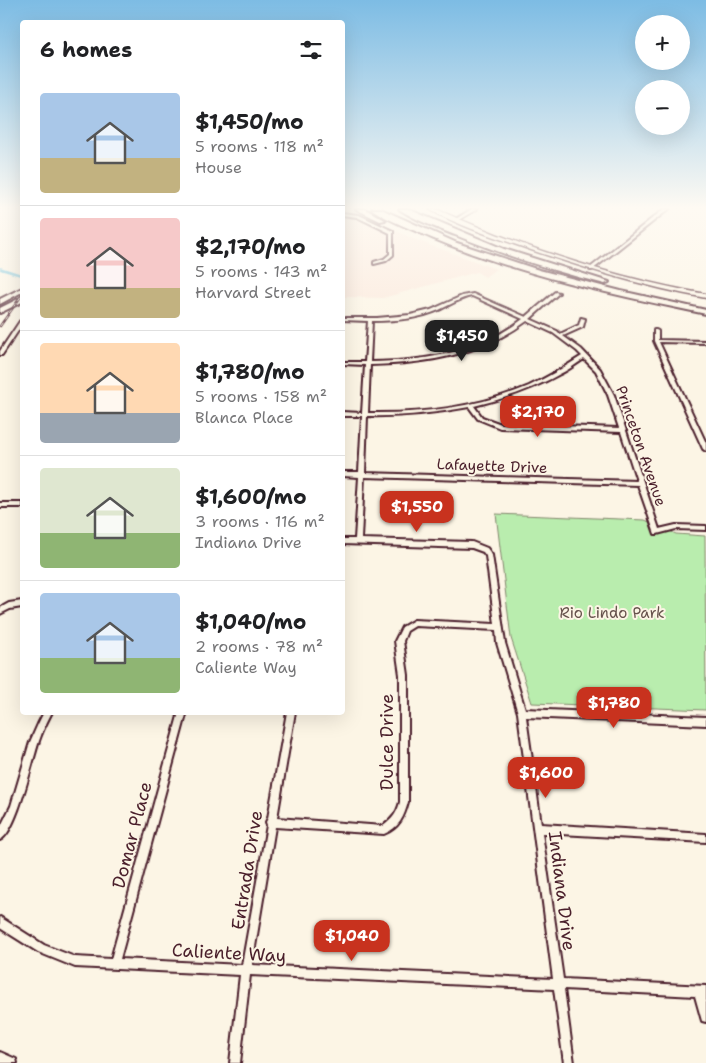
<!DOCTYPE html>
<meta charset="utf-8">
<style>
body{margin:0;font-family:"Shantell Sans",sans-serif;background:#f6f6f6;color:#202124;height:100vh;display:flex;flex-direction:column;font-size:19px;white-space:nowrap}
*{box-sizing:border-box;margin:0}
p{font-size:16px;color:#757577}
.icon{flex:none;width:28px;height:28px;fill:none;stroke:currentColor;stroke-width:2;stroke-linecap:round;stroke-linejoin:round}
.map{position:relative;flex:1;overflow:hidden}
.panel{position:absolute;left:20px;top:20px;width:325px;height:695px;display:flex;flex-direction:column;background:#fff;border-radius:5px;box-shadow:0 5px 20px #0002}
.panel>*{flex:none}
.buttons{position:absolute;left:635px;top:15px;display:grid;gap:10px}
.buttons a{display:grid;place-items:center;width:55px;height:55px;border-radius:50%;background:#fff;box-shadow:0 5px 20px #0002;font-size:25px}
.price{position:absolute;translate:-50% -42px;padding:0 11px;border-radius:10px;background:#c8321e;color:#fff;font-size:16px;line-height:32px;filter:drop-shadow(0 1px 2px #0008)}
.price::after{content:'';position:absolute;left:50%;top:30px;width:15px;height:11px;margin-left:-8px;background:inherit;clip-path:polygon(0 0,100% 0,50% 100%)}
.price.current{background:#222;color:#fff}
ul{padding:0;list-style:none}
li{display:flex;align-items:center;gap:15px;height:125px;padding:0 20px}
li+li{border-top:1px solid #e0e0e0}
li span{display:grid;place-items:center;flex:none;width:140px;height:100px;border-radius:5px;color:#555}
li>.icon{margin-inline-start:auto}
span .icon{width:60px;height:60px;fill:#fffc;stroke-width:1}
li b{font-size:21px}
h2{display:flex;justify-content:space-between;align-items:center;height:60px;padding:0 20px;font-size:21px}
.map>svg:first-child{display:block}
</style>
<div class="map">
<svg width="706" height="1063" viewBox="0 0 706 1063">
<rect width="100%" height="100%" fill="#fcf5e5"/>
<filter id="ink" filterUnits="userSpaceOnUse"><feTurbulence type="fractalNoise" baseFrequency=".02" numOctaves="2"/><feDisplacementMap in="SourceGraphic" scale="10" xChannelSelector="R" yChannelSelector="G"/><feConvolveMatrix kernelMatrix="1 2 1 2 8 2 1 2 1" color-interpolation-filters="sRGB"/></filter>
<g filter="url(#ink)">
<path fill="#fbe8db" d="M 343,209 L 348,209 L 416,240 L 496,269 L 485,277 L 477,272 L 383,298 L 343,297 Z"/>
<path fill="#b9edae" stroke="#82866c" d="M 496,514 L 645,520 L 676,534 L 705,536 L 706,710 L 532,703 L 511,638 Z"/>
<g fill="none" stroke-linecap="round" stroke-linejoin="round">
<path fill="#7dc7de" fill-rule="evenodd" d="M 0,267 L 22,274 L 22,275 L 20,276 L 0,270 Z"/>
<defs>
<g id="minor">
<path d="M 472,209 L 477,209 L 457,221 L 454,220 Z"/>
<path d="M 664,209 L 669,209 L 592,270 L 590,270 L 590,268 Z"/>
<path d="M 342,213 L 359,215 L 393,231 L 393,255 L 386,261 L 374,264 L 374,262 L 384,259 L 390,254 L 390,233 L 357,217 L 342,215 Z"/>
<path d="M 555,292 L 559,293 L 530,319 L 557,331 L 560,334 L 579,325 L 581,318 L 585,319 L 583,327 L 563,336 L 581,349 L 600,369 L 614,395 L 659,529 L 676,525 L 706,526 L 706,530 L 676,529 L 657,534 L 655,534 L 638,485 L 364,477 L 361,539 L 472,542 L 487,548 L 492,555 L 505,643 L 525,709 L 706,717 L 706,725 L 526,717 L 541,824 L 706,834 L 706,842 L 542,833 L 563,979 L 706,986 L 706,1022 L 702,1021 L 695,996 L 564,989 L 574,1063 L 564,1063 L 554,989 L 250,975 L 240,1063 L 230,1063 L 240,975 L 75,967 L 38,952 L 0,928 L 0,917 L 44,945 L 75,957 L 111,959 L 178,716 L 176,712 L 185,712 L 186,715 L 120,959 L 242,965 L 267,825 L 266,822 L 268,818 L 287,712 L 295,712 L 277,818 L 383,826 C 393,819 397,813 400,802 L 400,675 L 395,641 L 402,627 L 414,620 L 495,624 L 486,556 L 483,552 L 472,548 L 342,544 L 342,539 L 355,539 L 359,477 L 342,476 L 342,472 L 359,472 L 362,416 L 342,416 L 342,412 L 362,413 L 365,365 L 342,364 L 342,362 L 365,362 L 368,321 L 342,320 L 342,318 L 377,318 L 410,315 L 431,310 L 462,296 L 473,294 L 526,317 ZM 472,296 L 523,319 C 478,353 425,361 370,362 L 372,321 C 394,321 419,319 439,310 C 450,305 460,298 472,296 ZM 527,321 L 553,333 L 577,351 L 582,356 C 565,367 548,377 529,386 C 479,407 421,414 368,413 L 370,365 C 426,364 481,355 527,321 ZM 584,359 L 596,371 L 608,395 L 619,428 L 501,424 L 482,417 L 474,406 C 503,399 531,390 558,375 C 567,371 576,364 584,359 ZM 469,407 L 478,419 L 500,428 L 621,432 L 637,481 L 365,473 L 367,416 C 402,417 436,413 469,407 ZM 415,626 L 496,630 L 497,643 L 518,713 L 553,979 L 252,965 L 275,827 L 384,834 C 399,828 404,817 408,802 L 408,675 L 403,641 L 407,631 Z"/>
<path d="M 20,321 L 22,321 L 22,325 L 2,355 L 0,355 L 0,351 Z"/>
<path d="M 654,330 L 656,330 L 658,331 L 658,340 L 706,341 L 706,343 L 659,342 L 706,443 L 706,451 L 703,449 L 654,341 Z"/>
<rect x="0" y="503" width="22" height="4"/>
<path d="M 22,601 L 22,607 L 10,609 L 0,614 L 0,608 L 9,603 Z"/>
<path d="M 44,712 L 52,712 C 47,722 42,731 39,741 C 32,761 17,832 0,840 L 0,828 L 11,806 L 30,742 L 38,724 Z"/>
<path d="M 0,1052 L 16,1059 L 17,1063 L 0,1063 Z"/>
</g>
<path id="tertiary" d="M 429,209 L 436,209 C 522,247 613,278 706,294 L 706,298 C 640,286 577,266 514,244 C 486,234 455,224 429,209 Z"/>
<g id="primary">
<path d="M 22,288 L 22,292 L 0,304 L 0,299 Z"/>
<path d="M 22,297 L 22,302 L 0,313 L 0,308 Z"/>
</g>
<g id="motorway">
<path d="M 356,209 L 365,209 L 385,220 L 380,221 Z"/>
<path d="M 372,209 L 381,209 L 457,243 L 539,270 L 621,291 L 706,310 L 706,314 C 614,295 521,275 434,239 C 414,230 390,222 372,209 Z"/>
<path d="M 399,209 L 408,209 L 504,249 L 609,282 L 605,284 C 554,271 504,255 455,235 C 437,228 415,220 399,209 Z"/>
</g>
</defs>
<use href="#minor" stroke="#4a1f2b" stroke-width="4"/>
<use href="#tertiary" stroke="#4a1f2b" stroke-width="3"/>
<use href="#primary" stroke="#4a1f2b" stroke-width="4"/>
<use href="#motorway" stroke="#4a1f2b" stroke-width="4"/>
<use href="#minor" fill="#fcf5e5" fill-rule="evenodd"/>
<use href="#tertiary" fill="#fcf5e5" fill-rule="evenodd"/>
<use href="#primary" fill="#fcf5e5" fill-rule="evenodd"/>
<use href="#motorway" fill="#fcf5e5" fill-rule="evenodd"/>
<defs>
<path id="rail" d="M 0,326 L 22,295"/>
</defs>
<use href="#rail" stroke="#4a1f2b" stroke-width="2.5"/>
<use href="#rail" stroke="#fcf5e5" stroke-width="1" stroke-dasharray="4" stroke-linecap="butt"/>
</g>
</g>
<linearGradient id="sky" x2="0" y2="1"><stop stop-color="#7dbce4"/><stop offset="0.58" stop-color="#fefaf3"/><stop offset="1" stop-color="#fefaf3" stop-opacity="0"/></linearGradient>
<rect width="706" height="358" fill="url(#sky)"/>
<g text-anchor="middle" stroke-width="4" stroke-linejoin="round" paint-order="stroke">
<g font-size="15" fill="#4a1f2b" stroke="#fcf5e5">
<text transform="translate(641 446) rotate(71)" y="5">Princeton Avenue</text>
<text transform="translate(492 466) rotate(2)" y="5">Lafayette Drive</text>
</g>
<g font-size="15" fill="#66524c" stroke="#fcf5e5">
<text x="612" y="618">Rio Lindo Park</text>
</g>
<g font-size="18" fill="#4a1f2b" stroke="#fcf5e5">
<text transform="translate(387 742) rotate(-90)" y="6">Dulce Drive</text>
<text transform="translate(132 835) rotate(-75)" y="6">Domar Place</text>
<text transform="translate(247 870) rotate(-81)" y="6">Entrada Drive</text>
<text transform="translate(562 891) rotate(83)" y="6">Indiana Drive</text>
<text transform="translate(229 953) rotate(3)" y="6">Caliente Way</text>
</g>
</g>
</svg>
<div class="buttons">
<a>+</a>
<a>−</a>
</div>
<b class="price current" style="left:462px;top:362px">$1,450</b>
<b class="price" style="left:538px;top:438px">$2,170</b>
<b class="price" style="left:417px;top:533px">$1,550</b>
<b class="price" style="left:614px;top:729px">$1,780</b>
<b class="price" style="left:546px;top:799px">$1,600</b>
<b class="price" style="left:352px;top:962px">$1,040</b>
<section class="panel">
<h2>6 homes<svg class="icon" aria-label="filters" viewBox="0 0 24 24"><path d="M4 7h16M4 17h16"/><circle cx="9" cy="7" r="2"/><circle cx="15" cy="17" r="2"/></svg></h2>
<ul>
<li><span style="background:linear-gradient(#a9c7e8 65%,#c2b280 0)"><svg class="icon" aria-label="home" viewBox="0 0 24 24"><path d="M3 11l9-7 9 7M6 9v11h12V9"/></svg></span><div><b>$1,450/mo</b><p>5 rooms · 118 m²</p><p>House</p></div></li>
<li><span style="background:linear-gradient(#f6c9c9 70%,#c2b280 0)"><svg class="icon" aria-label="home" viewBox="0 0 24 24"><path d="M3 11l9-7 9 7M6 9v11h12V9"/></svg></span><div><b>$2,170/mo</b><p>5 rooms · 143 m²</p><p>Harvard Street</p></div></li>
<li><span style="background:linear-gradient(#ffd9b3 70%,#9aa5b1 0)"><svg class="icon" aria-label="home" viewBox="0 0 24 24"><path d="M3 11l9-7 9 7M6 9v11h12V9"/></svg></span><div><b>$1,780/mo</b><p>5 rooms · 158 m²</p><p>Blanca Place</p></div></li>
<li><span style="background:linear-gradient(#dfe7d0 65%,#8fb573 0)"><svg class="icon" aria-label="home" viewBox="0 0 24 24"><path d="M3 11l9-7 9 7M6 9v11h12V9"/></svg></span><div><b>$1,600/mo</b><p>3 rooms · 116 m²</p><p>Indiana Drive</p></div></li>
<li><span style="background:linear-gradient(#a9c7e8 65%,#8fb573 0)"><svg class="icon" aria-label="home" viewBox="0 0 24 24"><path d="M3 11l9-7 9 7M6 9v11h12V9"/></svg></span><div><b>$1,040/mo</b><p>2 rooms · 78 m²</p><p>Caliente Way</p></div></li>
</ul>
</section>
</div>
